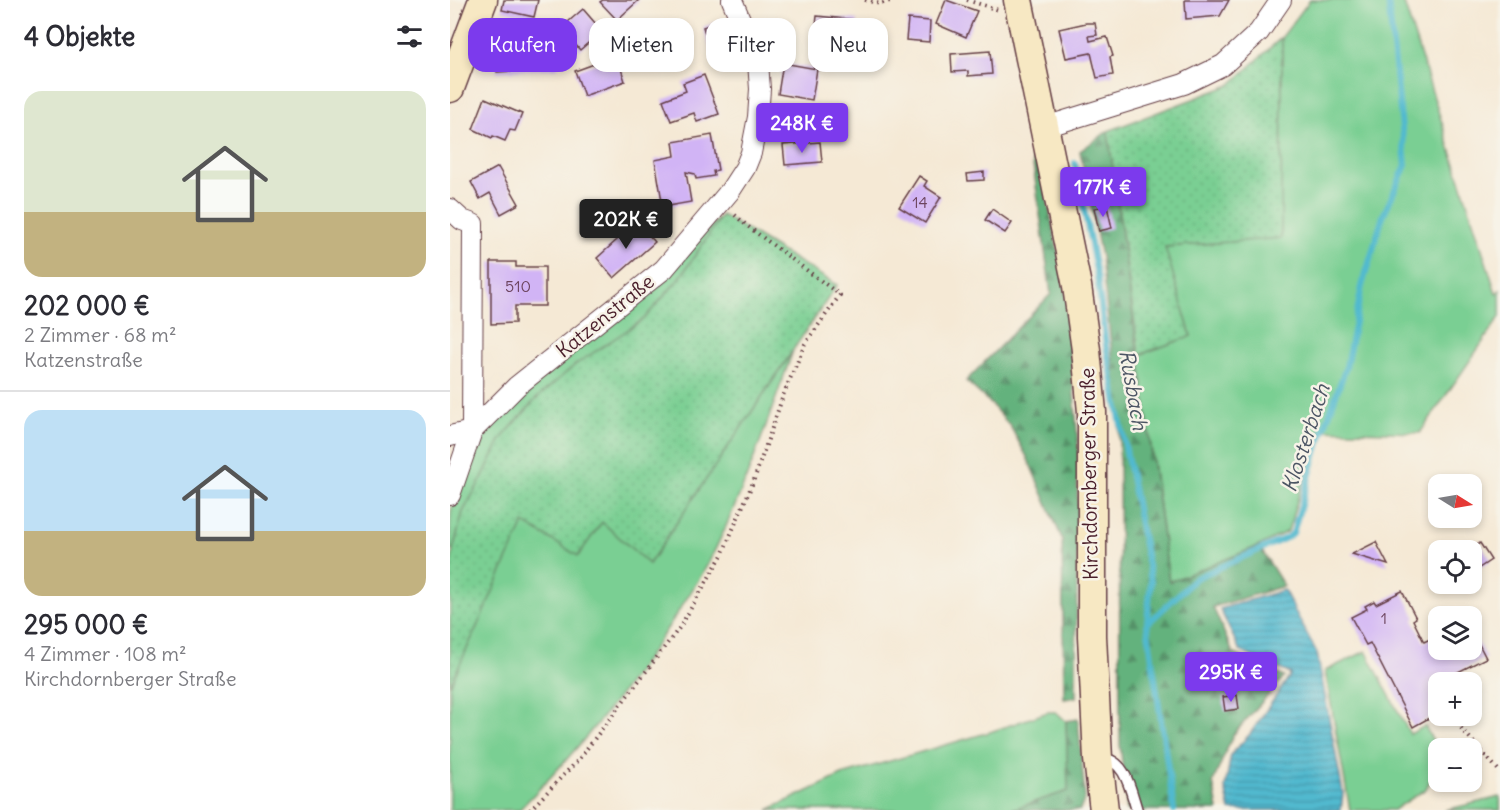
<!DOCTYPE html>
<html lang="de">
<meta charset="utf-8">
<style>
body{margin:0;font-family:Delius,sans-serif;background:#f7f7f7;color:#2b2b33;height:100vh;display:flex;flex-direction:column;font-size:22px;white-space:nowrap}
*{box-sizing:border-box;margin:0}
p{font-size:20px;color:#7c7c81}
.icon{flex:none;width:33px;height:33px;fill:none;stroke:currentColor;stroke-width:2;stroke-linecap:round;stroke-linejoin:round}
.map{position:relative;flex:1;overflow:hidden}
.details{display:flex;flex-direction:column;background:#fff;width:450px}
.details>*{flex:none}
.hud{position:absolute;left:18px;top:18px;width:570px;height:54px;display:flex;gap:12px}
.needle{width:39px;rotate:101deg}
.fabs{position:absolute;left:978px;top:474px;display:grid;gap:12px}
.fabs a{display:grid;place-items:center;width:54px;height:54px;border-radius:12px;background:#fff;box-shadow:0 3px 9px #0003;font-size:30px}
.price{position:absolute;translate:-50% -51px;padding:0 14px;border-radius:6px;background:#7c3aed;color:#fff;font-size:20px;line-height:39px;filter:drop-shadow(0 2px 3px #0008)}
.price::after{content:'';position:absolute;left:50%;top:36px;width:18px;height:14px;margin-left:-9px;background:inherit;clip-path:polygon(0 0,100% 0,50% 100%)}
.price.on{background:#222;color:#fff}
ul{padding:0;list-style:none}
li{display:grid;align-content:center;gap:12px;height:318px;padding:0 24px}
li+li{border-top:2px solid #e1e1e2}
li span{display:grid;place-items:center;height:186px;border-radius:18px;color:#555}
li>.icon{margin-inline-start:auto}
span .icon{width:108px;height:108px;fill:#fffc;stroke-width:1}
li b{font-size:26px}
h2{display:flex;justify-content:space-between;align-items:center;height:72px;padding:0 24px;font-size:26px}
.chip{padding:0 21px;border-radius:18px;background:#fff;box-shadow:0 3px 9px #0003;font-size:21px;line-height:54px}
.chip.on{background:#7c3aed;color:#fff}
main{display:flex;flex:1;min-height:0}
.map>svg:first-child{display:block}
</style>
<main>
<section class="details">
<h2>4 Objekte<svg class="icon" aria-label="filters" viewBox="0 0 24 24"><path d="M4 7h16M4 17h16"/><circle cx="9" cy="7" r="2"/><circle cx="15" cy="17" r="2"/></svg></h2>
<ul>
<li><span style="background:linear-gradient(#dfe7d0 65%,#c2b280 0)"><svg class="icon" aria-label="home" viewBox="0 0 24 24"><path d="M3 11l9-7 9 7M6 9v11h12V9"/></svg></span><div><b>202 000 €</b><p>2 Zimmer · 68 m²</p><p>Katzenstraße</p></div></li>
<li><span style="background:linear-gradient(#bfe0f5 65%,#c2b280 0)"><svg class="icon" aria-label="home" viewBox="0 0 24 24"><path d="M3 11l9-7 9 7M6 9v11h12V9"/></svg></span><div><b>295 000 €</b><p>4 Zimmer · 108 m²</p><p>Kirchdornberger Straße</p></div></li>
</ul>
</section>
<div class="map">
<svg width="1050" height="810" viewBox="0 0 1050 810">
<defs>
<pattern id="forest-firs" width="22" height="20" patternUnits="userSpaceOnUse" patternTransform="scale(1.5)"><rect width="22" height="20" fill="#63b27d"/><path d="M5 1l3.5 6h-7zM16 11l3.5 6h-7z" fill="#549067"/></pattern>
<pattern id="park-dots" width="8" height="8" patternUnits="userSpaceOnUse" patternTransform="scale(1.5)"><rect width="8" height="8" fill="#7acf93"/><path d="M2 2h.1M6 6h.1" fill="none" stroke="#6bb17f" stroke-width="1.8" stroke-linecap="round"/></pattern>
<pattern id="water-rules" width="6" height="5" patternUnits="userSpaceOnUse" patternTransform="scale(1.5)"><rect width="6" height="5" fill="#51b9cf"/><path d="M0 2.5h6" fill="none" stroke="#4596a8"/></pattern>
</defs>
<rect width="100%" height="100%" fill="#f7f3e8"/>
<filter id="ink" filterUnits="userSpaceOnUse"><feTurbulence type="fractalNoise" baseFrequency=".0167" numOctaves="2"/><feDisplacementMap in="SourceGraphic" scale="12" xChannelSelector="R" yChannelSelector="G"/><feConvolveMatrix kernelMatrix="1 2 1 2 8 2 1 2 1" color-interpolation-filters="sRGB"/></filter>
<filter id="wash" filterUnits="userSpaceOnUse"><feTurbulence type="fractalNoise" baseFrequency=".008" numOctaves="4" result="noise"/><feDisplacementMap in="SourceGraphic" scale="24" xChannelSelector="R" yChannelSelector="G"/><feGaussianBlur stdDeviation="1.35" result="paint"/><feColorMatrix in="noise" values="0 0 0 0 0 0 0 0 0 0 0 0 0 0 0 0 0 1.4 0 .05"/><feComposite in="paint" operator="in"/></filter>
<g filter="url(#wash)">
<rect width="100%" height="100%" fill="#f5e9d5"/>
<g fill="#7acf93" stroke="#62775f" stroke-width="1.5">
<path d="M 860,0 L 953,0 L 1046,293 L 1050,290 L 1050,317 L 970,433 L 869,430 L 838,531 L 809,546 L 719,582 L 689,355 L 741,336 L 714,247 L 831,237 L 832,37 Z"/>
<path d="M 272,215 L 230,278 L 194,319 L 125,365 L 86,399 L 51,439 L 32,478 L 13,512 L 3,550 L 0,549 C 0,537 0,523 1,512 C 8,477 25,447 46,419 Z"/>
<path d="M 343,351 C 317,422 293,495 259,562 C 250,579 238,596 228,612 C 182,684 129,750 69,810 L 0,810 L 0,686 L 74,522 L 152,522 L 199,563 Z"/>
<path d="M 916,651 L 960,734 L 975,726 L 988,750 L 987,766 L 976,789 L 944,810 L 900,810 L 875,671 Z"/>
<path d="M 598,712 L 606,712 L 616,721 L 619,791 L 560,810 L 318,810 L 392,775 L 540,732 Z"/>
<path d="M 1050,797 L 1050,810 L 995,810 Z"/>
</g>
<g fill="url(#forest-firs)" stroke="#566854" stroke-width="1.5">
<path d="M 658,131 L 719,582 L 809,546 L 834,586 L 763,607 L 783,653 L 834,677 L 783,735 L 763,782 L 768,810 L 677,810 L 670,744 L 669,415 L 651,257 L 630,151 Z"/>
<path d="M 588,155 L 616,289 L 621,352 L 628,445 L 626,697 L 614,699 L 612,539 L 577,457 L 560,426 L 541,404 L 516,381 L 601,294 L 582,157 Z"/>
<path d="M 628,719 L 635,798 L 630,810 L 560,810 L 618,791 L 616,721 Z"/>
</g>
<g fill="url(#park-dots)" stroke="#62775f" stroke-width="1.5">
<path d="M 832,37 L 831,238 L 715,247 L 741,336 L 689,355 L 658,131 L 780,85 Z"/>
<path d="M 272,215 L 387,285 L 199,564 L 152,522 L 128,556 L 74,523 L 0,686 L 0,572 L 3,550 L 13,512 L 32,478 L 51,439 L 86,399 L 125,365 L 194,319 L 230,278 Z"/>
</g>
<path fill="url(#water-rules)" stroke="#4e6c7d" stroke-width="1.5" d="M 834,590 L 867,653 L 893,793 L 891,810 L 780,810 L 775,788 L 781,754 L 800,734 L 841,674 L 790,651 L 770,609 Z"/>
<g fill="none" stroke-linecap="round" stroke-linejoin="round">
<g stroke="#51b9cf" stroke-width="6">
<path d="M 625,163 L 647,275 L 656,346 L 701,581 L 697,623"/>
<path d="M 724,810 L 697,624 L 746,578 L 836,538 L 843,533 L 868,446 L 896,367 L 912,286 L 933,216 L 956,165 L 938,0"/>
</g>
</g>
<g id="blocks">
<g fill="#d1b4f5">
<path d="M 54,0 L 88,0 L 84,17 L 52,10 Z"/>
<path d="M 153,0 L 189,0 L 167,20 L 150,2 Z"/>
<path d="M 496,0 L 527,11 L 516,37 L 486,24 Z"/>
<path d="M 735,0 L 779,0 L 770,16 L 736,19 Z"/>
<path d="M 133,9 L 152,31 L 130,50 L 111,28 Z"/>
<path d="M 367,16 L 407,20 L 403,55 L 363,51 Z"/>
<path d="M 281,18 L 295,60 L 267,69 L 253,27 Z"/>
<path d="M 458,19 L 480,21 L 479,42 L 456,40 Z"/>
<path d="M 636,23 L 645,23 L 647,35 L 639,36 L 640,41 L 657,37 L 663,56 L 660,57 L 663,75 L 647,78 L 641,53 L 616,58 L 609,29 Z"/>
<path d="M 77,40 L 79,59 L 86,59 L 86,56 L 107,55 L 108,68 L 47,72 L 45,42 Z"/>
<path d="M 540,51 L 542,74 L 518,76 L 518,71 L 502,72 L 501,54 Z"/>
<path d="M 177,52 L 181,65 L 171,69 L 175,81 L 134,96 L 125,71 Z"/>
<path d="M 333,63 L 367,69 L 362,100 L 328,94 Z"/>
<path d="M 254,75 L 269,114 L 247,122 L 244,113 L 221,121 L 213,100 L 236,91 L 233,83 Z"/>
<path d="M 35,98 L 72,114 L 65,131 L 60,130 L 55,141 L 43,136 L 42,138 L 23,129 Z"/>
<path d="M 262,135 L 268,170 L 263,171 L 264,176 L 246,179 L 245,174 L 236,172 L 241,202 L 213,207 L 205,160 L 225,156 L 223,142 Z"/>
<path d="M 370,142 L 372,162 L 335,165 L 333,145 Z"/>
<path d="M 48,167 L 69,204 L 51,214 L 40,193 L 30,199 L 21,182 Z"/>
<path d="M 534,172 L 534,180 L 518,181 L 517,174 Z"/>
<path d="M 469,176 L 477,181 L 474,186 L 491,197 L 475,223 L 449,207 Z"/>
<path d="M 657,206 L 662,228 L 649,231 L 644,208 Z"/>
<path d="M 542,209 L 562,223 L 555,233 L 535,220 Z"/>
<path d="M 187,222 L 205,242 L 164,278 L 147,258 Z"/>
<path d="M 41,262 L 66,262 L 66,267 L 95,267 L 95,306 L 65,306 L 65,323 L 41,324 Z"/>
<path d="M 926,542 L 938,565 L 902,554 Z"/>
<path d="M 1030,543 L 1041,560 L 1029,568 L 1022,556 L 1022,550 L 1018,550 Z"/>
<path d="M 952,591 L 966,618 L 963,620 L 974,642 L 988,635 L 988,650 L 1022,650 L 1022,631 L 1036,658 L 988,682 L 988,713 L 963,727 L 920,643 L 916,645 L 901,617 L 917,609 L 915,606 L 924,601 L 926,604 Z"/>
<path d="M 787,695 L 789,709 L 775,711 L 773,697 Z"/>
</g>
</g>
</g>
<g filter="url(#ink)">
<use href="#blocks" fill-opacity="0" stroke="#643d44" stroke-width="1.5"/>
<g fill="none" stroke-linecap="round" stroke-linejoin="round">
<defs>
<path id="lane" d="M 651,759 C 675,757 681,792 687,810"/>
<g id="street">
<path d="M 595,127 L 734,84 L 773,65 L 809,32 L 831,0"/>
<path d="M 0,209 L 12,220 L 23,224 L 22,431 L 0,495"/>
<path d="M 0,436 L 22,431 L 67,386 L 214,269 L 280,191 L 295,168 L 301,153 L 308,117 L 310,89 L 308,62 L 282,0"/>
</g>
<g id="secondary">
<path d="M 568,0 L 627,286 L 636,350 L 642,412 L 642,636 L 648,759 L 654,810"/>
<path d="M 0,88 L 33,0"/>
</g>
</defs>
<use href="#lane" stroke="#643d44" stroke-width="13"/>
<use href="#street" stroke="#643d44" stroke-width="22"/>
<use href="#secondary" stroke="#643d44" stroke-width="31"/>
<g stroke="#643d44" stroke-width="4" stroke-dasharray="1.5 4.5" stroke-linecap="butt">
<path d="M 415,0 L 430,4 L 443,0"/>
<path d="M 517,0 L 548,10"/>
<path d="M 1011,728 L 1050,772"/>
<path d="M 80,810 L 129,759 L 230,627 L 272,555 L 304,480 L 334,393 L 355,344 L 390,295 L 296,225 L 284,214"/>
</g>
<use href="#lane" stroke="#fff" stroke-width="10"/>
<use href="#street" stroke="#fff" stroke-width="20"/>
<use href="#secondary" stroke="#f7e8c3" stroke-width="28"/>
</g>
</g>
<g text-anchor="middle" stroke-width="5" stroke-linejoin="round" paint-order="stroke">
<g font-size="16" fill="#6c445e">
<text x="470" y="208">14</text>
<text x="68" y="292">510</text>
<text x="934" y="624">1</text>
</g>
<g font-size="20" fill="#4a1f2b" stroke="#f7f3e8">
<text transform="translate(155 316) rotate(-39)" y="7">Katzenstraße</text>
<text transform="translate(639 474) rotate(-91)" y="7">Kirchdornberger Straße</text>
</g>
<g font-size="21" font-style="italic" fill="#4c5564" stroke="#f7f3e8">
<text transform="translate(683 390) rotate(80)" y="7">Rusbach</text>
<text transform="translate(856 438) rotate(-72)" y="7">Klosterbach</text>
</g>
</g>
</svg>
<div class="fabs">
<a><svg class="needle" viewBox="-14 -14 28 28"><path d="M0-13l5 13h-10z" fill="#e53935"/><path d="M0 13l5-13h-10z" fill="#7c7c81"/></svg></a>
<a><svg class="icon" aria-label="locate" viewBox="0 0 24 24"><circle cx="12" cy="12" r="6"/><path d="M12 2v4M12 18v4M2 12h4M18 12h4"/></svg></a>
<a><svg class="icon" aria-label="layers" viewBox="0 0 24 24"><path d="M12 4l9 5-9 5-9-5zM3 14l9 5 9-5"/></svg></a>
<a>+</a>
<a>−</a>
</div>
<b class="price" style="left:352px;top:154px">248K €</b>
<b class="price" style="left:653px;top:218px">177K €</b>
<b class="price on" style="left:176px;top:250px">202K €</b>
<b class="price" style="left:781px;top:703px">295K €</b>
<div class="hud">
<a class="chip on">Kaufen</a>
<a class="chip">Mieten</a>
<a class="chip">Filter</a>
<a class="chip">Neu</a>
</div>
</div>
</main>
